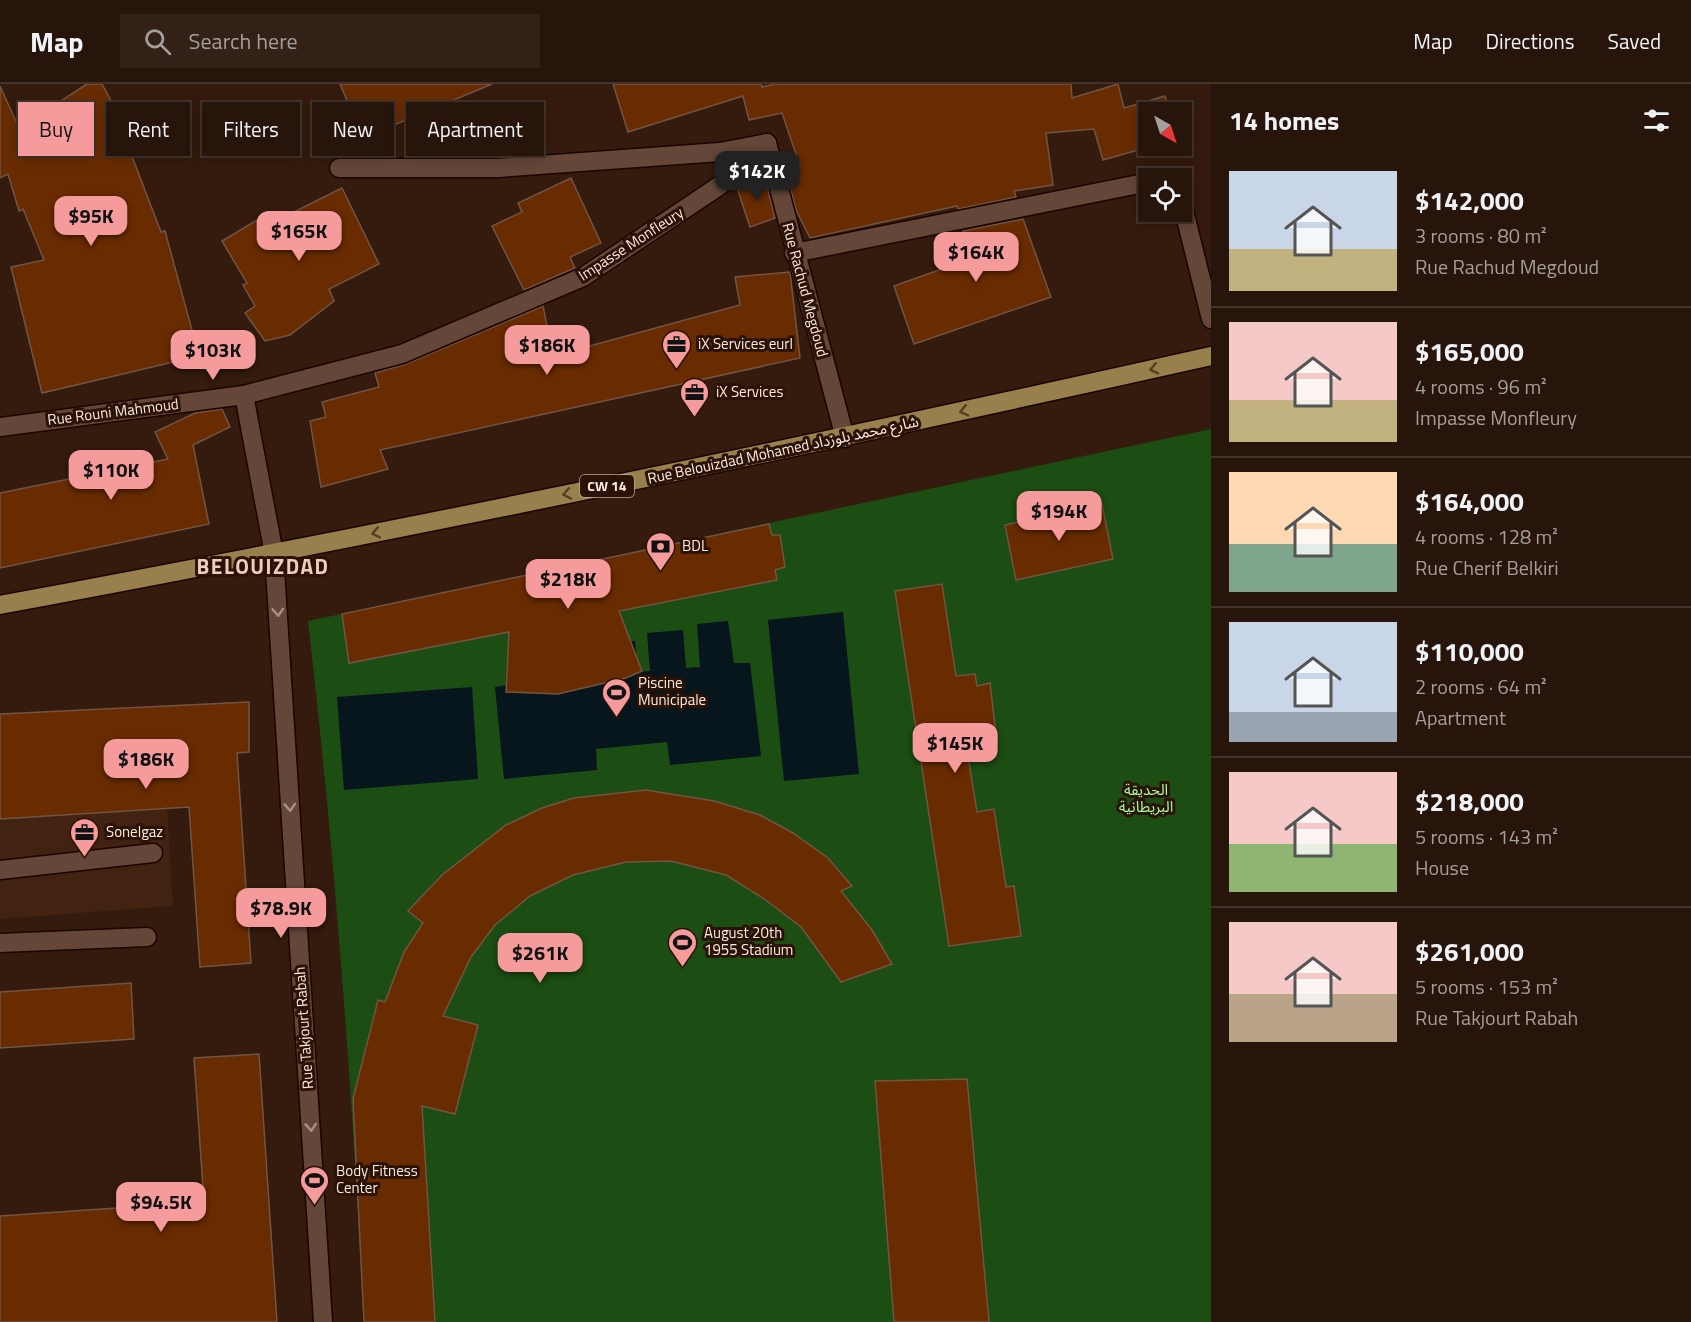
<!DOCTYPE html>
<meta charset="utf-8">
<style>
body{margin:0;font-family:"Titillium Web","Noto Sans Arabic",sans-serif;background:#332118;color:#f1f3f6;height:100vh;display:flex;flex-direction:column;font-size:22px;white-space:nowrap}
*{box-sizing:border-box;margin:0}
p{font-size:20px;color:#a49e9c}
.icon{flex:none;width:33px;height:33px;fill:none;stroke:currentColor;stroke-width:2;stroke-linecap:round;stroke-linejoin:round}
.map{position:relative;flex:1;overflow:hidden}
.panel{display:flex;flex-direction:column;background:#27140a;width:480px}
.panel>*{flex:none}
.guide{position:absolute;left:18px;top:18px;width:570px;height:54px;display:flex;gap:12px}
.needle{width:39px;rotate:141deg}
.controls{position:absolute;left:1138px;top:18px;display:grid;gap:12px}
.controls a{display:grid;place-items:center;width:54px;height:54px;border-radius:0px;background:#27140a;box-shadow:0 3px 15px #0003,0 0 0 2px #43332b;font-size:30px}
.price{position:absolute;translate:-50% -51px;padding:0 14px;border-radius:12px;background:#f59b9c;color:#111;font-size:20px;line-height:39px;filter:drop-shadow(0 2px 3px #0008)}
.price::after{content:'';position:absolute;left:50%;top:36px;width:18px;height:14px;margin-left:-9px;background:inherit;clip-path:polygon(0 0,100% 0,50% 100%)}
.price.current{background:#222;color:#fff}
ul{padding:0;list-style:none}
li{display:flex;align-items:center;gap:18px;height:150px;padding:0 18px}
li+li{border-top:2px solid #43332b}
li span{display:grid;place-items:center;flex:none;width:168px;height:120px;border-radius:0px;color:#555}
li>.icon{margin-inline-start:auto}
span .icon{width:72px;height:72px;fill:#fffc;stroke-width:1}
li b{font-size:26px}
h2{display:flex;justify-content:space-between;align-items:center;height:72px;padding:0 18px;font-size:26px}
.tag{padding:0 21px;border-radius:0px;background:#27140a;box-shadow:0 3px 15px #0003,0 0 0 2px #43332b;font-size:21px;line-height:54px}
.tag.current{background:#f59b9c;color:#111}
header{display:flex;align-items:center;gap:36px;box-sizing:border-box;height:84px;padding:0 30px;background:#27140a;border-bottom:2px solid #43332b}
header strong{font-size:28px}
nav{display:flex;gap:33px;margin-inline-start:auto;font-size:21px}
.search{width:420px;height:54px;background:#332118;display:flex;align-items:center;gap:15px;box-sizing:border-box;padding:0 21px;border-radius:0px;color:#a49e9c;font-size:22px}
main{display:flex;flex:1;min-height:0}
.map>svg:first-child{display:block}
</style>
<header>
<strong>Map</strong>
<div class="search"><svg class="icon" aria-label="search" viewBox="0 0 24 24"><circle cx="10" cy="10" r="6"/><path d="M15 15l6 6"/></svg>Search here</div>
<nav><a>Map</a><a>Directions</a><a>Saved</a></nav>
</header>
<main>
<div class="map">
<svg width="1211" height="1238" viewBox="0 0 1211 1238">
<rect width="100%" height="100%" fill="#341b0d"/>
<path fill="#422211" d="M 161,622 L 173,822 L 0,835 L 0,630 Z"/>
<path fill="#1c4d13" d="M 1211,345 L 1211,1238 L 364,1238 C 352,1003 335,771 308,537 Z"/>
<g fill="#07151c">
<path d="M 843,528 L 859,690 L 784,697 L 768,536 Z"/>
<path d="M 728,537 L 734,579 L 750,579 L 761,672 L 670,681 L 667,658 L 596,665 L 597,686 L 504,695 L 495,603 L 507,601 L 506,584 L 534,581 L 598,561 L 635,557 L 638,588 L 650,587 L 647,549 L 683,546 L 686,584 L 700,583 L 697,540 Z"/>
<path d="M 472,603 L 478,695 L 344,706 L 337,613 Z"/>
</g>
<g fill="#692c01" stroke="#715444" stroke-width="1.5">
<path d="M 87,0 L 102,0 L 123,39 L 120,41 L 161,148 L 165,147 L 199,272 L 42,309 L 11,183 L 44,176 L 23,125 L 19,127 L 8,90 L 0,94 L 0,2 L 19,44 Z"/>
<path d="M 340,0 L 492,0 L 363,54 Z"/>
<path d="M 613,0 L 761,0 L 762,3 L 775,0 L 1071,0 L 1072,14 L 1118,0 L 1124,24 L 1165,12 L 1170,28 L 1149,28 L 1149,62 L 1152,62 L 1103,76 L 1094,45 L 1046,49 L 1053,101 L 1014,107 L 1016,113 L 958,125 L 957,122 L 810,154 L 796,126 L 786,87 L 800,82 L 782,29 L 749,36 L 743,12 L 628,48 Z"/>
<path d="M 571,94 L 601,159 L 570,173 L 575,184 L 524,206 L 492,142 L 522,128 L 518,119 Z"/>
<path d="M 765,94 L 775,134 L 750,143 L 737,104 Z"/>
<path d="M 342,104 L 379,180 L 329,205 L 334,217 L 290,251 L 265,257 L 245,229 L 255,222 L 243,201 L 247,199 L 222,157 L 269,129 L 274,138 Z"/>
<path d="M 1023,135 L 1051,213 L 914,260 L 894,202 L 970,175 L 963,147 Z"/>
<path d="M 790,188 L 800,274 L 380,366 L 388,385 L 321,403 L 310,337 L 326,333 L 322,318 L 379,303 L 375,289 L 406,280 L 543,222 L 553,272 L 740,221 L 735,193 Z"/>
<path d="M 222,325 L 230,343 L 193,361 L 209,440 L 0,484 L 0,409 L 168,375 L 155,348 L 195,329 Z"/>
<path d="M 1102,420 L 1113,475 L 1016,496 L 1005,441 Z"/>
<path d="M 769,440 L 772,451 L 780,451 L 785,483 L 775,486 L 777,496 L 619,527 L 642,587 L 626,594 L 558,610 L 506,608 L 509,548 L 349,579 L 342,530 Z"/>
<path d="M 942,500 L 956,592 L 975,590 L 977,602 L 990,599 L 996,650 L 965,654 L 977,728 L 994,725 L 1006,803 L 1014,802 L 1021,852 L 949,862 L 895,507 Z"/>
<path d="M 249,618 L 249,668 L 237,669 L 251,879 L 200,883 L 189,723 L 0,735 L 0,630 Z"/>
<path d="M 646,706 L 714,717 L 760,731 L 793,749 L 828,774 L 852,802 L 841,807 L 872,846 L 892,880 L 841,898 L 801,843 L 763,814 L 726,791 L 671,777 L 626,778 L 573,791 L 530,812 L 495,841 L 471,873 L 443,932 L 478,941 L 455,1030 L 422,1022 L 435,1238 L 364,1238 L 353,1015 L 378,916 L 385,918 L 404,868 L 423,839 L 408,827 L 442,791 L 506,741 L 542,724 L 574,714 Z"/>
<path d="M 131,899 L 134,955 L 0,964 L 0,908 Z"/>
<path d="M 259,970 L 277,1238 L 0,1238 L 0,1132 L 204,1118 L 194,974 Z"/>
<path d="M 967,995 L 989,1238 L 894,1238 L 875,997 Z"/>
</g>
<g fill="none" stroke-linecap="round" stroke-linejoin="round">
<defs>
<g id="minor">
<path d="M 767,59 L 845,354"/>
<path d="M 1182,119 L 1211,235"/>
<path d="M 794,169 L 1149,98"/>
<path d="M 244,311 L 402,270 L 583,193 L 719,102 L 767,59 L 720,68 L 498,84 L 339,84"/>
<path d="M 0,343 L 244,311 L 274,470 L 323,1238"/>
<path d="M 0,786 L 153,769"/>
<path d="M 0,859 L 147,853"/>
</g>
<path id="major" d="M 0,521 C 405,446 809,362 1211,272"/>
</defs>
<use href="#minor" stroke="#1b0500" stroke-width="21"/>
<use href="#major" stroke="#1b0500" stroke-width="21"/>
<use href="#minor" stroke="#644738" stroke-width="18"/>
<use href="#major" stroke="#98804c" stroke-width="18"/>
</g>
<defs><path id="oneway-chevron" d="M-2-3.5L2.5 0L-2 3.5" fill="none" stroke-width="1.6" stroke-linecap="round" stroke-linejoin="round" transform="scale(1.5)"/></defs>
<g stroke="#563e21">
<use href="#oneway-chevron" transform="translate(1154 285) rotate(167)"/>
<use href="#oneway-chevron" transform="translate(964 327) rotate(167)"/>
<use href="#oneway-chevron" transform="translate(567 410) rotate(168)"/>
<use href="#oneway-chevron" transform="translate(376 449) rotate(168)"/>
</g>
<g stroke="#a89084">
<use href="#oneway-chevron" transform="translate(278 528) rotate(86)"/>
<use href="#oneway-chevron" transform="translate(290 723) rotate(86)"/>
<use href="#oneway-chevron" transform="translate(311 1043) rotate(86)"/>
</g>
<defs>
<symbol id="office-pin" viewBox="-11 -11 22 30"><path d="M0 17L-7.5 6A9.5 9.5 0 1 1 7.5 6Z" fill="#f59b9c" stroke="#2a1205"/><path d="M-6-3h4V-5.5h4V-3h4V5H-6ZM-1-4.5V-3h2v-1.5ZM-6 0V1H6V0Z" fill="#111"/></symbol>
<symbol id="bank-pin" viewBox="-11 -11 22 30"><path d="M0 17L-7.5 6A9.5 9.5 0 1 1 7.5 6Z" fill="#f59b9c" stroke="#2a1205"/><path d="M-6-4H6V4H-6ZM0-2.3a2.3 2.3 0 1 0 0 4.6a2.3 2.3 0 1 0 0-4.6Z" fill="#111"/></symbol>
<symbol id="stadium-pin" viewBox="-11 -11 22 30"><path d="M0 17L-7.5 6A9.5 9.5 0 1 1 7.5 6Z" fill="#f59b9c" stroke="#2a1205"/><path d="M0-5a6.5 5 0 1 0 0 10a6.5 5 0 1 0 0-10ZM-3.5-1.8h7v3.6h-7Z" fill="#111"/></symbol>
</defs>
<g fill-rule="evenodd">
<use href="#office-pin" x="660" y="244" width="33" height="45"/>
<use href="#office-pin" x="678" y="292" width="33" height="45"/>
<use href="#bank-pin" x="644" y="446" width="33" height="45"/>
<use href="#stadium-pin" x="600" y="592" width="33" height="45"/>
<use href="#office-pin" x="68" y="732" width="33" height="45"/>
<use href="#stadium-pin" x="666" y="842" width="33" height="45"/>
<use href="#stadium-pin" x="298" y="1080" width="33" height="45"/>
</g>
<g text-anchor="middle" stroke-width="6" stroke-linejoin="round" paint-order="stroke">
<rect fill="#2a1205" stroke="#bda99f" stroke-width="1.5" x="580" y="391" width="54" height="22" rx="4.5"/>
<g font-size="14" font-weight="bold" fill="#fceae1">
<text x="607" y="407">CW 14</text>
</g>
<g font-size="15" fill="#fceae1" stroke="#2a1205">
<text transform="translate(631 160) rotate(-33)" y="5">Impasse Monfleury</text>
<text transform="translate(805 206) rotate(75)" y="5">Rue Rachud Megdoud</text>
<text transform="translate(113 328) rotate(-7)" y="5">Rue Rouni Mahmoud</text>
<text transform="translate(783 366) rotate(-12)" y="5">Rue Belouizdad Mohamed شارع محمد بلوزداد</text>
<text transform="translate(304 944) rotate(-94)" y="5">Rue Takjourt Rabah</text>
</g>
<g font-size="15" fill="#fceae1" stroke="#2a1205" text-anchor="start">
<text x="698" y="265">iX Services eurl</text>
<text x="716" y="313">iX Services</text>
<text x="682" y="467">BDL</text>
<text x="638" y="604">Piscine<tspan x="638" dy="17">Municipale</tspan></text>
<text x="106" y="753">Sonelgaz</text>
<text x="704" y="854">August 20th<tspan x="704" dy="17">1955 Stadium</tspan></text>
<text x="336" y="1092">Body Fitness<tspan x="336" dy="17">Center</tspan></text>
</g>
<g font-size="15" fill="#a5fa97" stroke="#2a1205">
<text x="1146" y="711">الحديقة<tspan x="1146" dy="17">البريطانية</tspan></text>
</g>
<g font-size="21" font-weight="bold" letter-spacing="1.5" fill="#efcdbb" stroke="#2a1205">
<text x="263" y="490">BELOUIZDAD</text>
</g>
</g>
</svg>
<div class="controls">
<a><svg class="needle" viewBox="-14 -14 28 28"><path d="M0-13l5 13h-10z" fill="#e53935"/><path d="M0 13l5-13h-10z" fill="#a49e9c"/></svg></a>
<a><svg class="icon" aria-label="locate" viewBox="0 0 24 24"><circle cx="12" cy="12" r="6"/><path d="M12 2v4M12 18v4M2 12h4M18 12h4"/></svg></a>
</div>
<b class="price current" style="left:757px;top:118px">$142K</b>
<b class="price" style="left:91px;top:163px">$95K</b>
<b class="price" style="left:299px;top:178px">$165K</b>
<b class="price" style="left:976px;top:199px">$164K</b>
<b class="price" style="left:547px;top:292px">$186K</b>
<b class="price" style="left:213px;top:297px">$103K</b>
<b class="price" style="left:111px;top:417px">$110K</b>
<b class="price" style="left:1059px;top:458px">$194K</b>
<b class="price" style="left:568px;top:526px">$218K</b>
<b class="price" style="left:955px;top:690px">$145K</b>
<b class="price" style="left:146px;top:706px">$186K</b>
<b class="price" style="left:281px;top:855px">$78.9K</b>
<b class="price" style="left:540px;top:900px">$261K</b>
<b class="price" style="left:161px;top:1149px">$94.5K</b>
<div class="guide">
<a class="tag current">Buy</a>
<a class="tag">Rent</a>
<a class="tag">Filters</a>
<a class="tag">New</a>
<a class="tag">Apartment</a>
</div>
</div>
<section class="panel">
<h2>14 homes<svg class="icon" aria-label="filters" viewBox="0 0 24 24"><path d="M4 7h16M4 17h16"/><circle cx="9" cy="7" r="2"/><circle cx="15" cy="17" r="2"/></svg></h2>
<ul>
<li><span style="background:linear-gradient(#c9d6e8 65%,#c2b280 0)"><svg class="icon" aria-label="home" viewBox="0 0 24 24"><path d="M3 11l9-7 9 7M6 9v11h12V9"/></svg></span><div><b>$142,000</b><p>3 rooms · 80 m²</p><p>Rue Rachud Megdoud</p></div></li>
<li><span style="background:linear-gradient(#f6c9c9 65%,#c2b280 0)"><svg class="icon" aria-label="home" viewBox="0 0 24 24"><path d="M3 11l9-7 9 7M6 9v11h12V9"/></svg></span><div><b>$165,000</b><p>4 rooms · 96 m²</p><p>Impasse Monfleury</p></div></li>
<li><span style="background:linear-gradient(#ffd9b3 60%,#7fa58c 0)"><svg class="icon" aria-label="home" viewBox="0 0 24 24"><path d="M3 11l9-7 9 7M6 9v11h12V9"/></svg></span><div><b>$164,000</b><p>4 rooms · 128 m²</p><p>Rue Cherif Belkiri</p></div></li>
<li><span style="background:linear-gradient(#c9d6e8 75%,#9aa5b1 0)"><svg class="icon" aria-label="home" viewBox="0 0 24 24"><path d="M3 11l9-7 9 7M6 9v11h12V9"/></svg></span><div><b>$110,000</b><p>2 rooms · 64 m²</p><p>Apartment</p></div></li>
<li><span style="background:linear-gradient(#f6c9c9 60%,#8fb573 0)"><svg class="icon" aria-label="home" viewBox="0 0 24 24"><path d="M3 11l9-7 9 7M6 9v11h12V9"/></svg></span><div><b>$218,000</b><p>5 rooms · 143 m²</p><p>House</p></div></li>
<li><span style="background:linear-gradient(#f6c9c9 60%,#b9a48a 0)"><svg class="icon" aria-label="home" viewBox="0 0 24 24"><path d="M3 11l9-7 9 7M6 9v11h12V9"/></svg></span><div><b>$261,000</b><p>5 rooms · 153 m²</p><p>Rue Takjourt Rabah</p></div></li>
</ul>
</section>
</main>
